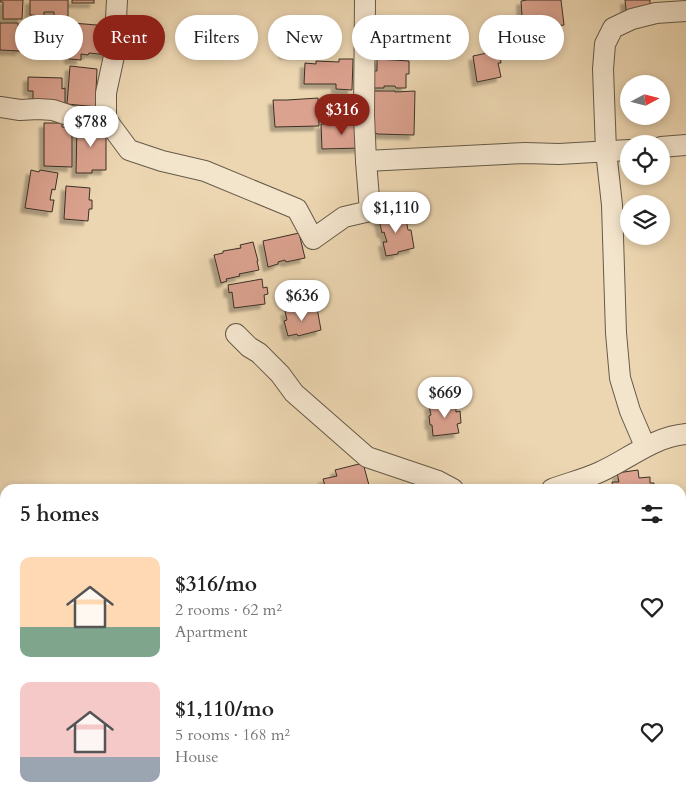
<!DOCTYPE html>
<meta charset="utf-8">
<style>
body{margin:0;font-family:Cardo,serif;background:#f6f6f6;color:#222;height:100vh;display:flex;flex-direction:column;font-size:19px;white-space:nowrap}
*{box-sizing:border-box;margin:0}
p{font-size:16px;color:#767676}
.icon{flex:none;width:28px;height:28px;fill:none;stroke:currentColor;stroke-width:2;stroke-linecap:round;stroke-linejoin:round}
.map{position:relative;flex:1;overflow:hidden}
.panel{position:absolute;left:0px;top:484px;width:686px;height:321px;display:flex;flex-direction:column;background:#fff;border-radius:15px 15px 0 0;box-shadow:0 2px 8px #0003}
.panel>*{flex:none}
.guide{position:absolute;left:15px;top:15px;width:656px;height:45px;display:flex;gap:10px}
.needle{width:32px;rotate:83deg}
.controls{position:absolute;left:620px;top:75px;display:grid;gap:10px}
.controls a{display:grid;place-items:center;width:50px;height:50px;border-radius:50%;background:#fff;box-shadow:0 2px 8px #0003;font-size:25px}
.price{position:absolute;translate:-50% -42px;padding:0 11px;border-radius:18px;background:#fff;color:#222;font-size:16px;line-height:32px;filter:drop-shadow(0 1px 2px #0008)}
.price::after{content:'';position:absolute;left:50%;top:30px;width:15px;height:11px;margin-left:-8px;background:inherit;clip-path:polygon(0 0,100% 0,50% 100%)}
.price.on{background:#8f2418;color:#fff}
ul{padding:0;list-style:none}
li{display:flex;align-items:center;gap:15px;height:125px;padding:0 20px}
li span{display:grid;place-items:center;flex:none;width:140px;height:100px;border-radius:10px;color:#555}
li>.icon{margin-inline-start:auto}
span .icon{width:60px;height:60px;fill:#fffc;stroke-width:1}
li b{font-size:21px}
h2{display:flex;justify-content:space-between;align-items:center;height:60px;padding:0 20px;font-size:21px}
.tag{padding:0 18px;border-radius:22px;background:#fff;box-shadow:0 2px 8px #0003;font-size:18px;line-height:45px}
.tag.on{background:#8f2418;color:#fff}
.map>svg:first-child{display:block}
</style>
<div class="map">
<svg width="686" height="804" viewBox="0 0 686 804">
<defs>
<filter id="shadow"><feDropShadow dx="-4.5" dy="4.5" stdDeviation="1" flood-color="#0004"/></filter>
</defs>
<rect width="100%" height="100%" fill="#ecd6b1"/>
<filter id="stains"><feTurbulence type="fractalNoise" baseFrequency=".004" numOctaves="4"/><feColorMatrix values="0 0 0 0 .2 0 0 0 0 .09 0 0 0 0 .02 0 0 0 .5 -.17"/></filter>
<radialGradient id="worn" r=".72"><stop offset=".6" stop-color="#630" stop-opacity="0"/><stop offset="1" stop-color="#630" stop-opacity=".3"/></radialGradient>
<g fill="#dba28f" stroke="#3a3025" filter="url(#shadow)">
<path d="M 0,0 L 23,0 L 22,19 L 3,19 L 3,2 L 0,2 Z"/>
<path d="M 30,0 L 68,0 L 68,18 L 54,17 L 54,12 L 44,12 L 44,16 L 30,15 Z"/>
<rect x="72" y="0" width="22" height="3"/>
<path d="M 527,0 L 561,0 L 564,25 L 546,27 L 546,29 L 523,31 L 521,1 Z"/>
<path d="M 625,0 L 650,0 L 650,8 L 626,10 Z"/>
<path d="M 66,22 L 67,47 L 49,47 L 49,44 L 46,45 L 46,48 L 27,48 L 27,23 Z"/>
<path d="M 0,23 L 18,23 L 18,26 L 24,26 L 24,48 L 20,48 L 20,51 L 0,50 Z"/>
<path d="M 72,23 L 97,25 L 97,27 L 108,28 L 108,55 L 89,53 L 88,55 L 81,54 L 81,60 L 69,59 Z"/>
<path d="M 297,23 L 318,23 L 317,54 L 284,54 L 283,41 L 295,42 L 295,33 L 297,33 Z"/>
<path d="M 546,32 L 548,46 L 530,49 L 529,34 Z"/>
<path d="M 492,52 L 493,55 L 500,54 L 501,63 L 498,63 L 501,77 L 477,82 L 473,56 Z"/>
<path d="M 339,59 L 353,59 L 352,90 L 336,89 L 336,84 L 304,84 L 305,63 L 316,64 L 316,61 L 339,62 Z"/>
<path d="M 377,59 L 409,61 L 409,74 L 406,74 L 406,88 L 396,88 L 395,86 L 384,86 L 384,88 L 373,88 L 373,71 L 377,71 Z"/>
<path d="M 70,66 L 97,69 L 96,91 L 98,91 L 97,107 L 67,104 Z"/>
<path d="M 28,77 L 62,78 L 62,89 L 65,88 L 65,105 L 33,101 L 33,91 L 28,91 Z"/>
<path d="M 370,91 L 395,91 L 395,92 L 415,91 L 414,135 L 377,134 L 369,126 Z"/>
<path d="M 318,98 L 319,126 L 275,127 L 273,100 L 287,100 Z"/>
<path d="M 360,98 L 360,118 L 323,119 L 323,99 Z"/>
<path d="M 44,123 L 62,123 L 62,127 L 72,128 L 72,167 L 44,166 Z"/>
<path d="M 363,123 L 362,148 L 322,149 L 321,124 Z"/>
<path d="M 77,125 L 106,125 L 106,170 L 92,170 L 92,173 L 76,173 Z"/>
<path d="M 31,170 L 39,172 L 40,170 L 58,173 L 55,190 L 52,189 L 50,200 L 54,200 L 52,212 L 25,208 Z"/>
<path d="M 66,186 L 90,188 L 89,200 L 92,200 L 92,209 L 89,209 L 88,221 L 64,219 Z"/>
<path d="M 391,213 L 392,217 L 405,214 L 408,230 L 411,230 L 414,248 L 398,252 L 398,254 L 386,256 L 383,242 L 387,242 L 384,232 L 382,233 L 378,215 Z"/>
<path d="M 299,233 L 305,258 L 286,262 L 285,260 L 278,262 L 278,264 L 268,267 L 263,241 Z"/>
<path d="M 253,242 L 258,261 L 257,261 L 259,270 L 239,274 L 240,276 L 226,279 L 227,281 L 221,283 L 214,255 L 223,253 L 223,251 L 241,248 L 240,245 Z"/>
<path d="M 262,279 L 263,288 L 267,287 L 268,294 L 264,295 L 265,304 L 234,308 L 232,292 L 229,293 L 228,285 Z"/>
<path d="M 299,308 L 300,312 L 317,308 L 321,330 L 298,336 L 297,334 L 288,336 L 284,321 L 287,320 L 285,311 Z"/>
<path d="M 453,403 L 453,405 L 456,405 L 456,412 L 460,411 L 461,423 L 457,424 L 459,433 L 433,436 L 432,425 L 430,425 L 429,416 L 431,415 L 429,406 Z"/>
<path d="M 363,463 L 370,489 L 326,489 L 323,479 L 337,476 L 335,470 Z"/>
<path d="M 638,470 L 639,478 L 650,477 L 650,483 L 654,483 L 654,489 L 613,489 L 612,482 L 619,482 L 617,473 Z"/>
<path d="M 681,579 L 684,579 L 684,583 L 686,583 L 686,606 L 681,606 Z"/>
<path d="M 686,775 L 686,800 L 679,801 L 679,803 L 674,804 L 674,802 L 669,804 L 662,804 L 661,800 L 681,800 L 681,780 L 683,779 L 682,776 Z"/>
<path d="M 138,800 L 172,800 L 173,804 L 138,804 Z"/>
<path d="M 218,800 L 250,800 L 250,804 L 218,803 Z"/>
</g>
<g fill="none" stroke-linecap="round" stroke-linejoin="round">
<defs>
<g id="street">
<path d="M 0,107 L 20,110 L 38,109 L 53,110 L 71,116 L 106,119 L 129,150 L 162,161 L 205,171 L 297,209 L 313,239 L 344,217 L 370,211 L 366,161 L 364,115 L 365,0"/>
<path d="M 106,119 L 106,93 L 114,56 L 117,0"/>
<path d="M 661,147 L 686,145"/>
<path d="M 366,161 L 525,153 L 559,154 L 629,150"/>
<path d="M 236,334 L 249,347 L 259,353 L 280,374 L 294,393 L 367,457 L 438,481 L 453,489"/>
<path d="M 645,446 L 630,411 L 620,378 L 616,333 L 612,205 L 606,151 L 603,69 L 605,44 L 613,28 L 632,19 L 656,13 L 686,11"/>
<path d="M 552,489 C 568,483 585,479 600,472 C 629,459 653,437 686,434"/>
<path d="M 323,804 L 323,800"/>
</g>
</defs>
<use href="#street" stroke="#665a48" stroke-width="22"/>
<use href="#street" stroke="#f3e4cc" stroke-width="20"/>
</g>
<rect width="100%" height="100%" filter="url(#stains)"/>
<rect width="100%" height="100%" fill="url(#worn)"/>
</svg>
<div class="controls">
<a><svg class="needle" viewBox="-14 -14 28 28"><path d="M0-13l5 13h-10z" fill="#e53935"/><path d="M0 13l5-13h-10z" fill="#767676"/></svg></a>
<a><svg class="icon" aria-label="locate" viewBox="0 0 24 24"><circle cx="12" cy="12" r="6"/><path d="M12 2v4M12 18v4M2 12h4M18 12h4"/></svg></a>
<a><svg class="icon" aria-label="layers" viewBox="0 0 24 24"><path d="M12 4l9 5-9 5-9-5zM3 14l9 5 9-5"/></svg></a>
</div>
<b class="price on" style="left:342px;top:136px">$316</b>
<b class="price" style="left:91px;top:148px">$788</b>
<b class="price" style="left:396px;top:234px">$1,110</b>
<b class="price" style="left:302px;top:322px">$636</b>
<b class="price" style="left:445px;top:419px">$669</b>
<div class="guide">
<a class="tag">Buy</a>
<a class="tag on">Rent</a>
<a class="tag">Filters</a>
<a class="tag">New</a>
<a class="tag">Apartment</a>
<a class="tag">House</a>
</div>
<section class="panel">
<h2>5 homes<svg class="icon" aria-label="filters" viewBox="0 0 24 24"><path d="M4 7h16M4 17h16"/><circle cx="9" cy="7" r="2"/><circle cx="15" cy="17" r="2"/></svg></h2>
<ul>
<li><span style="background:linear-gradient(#ffd9b3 70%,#7fa58c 0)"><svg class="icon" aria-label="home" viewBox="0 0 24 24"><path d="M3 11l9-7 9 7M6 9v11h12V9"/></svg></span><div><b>$316/mo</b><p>2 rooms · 62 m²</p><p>Apartment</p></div><svg class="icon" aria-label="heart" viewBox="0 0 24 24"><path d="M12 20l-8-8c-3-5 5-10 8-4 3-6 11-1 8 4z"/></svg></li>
<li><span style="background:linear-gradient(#f6c9c9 75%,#9aa5b1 0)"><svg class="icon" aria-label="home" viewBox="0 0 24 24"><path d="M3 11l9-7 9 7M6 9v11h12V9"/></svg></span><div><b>$1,110/mo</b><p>5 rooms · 168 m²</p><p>House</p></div><svg class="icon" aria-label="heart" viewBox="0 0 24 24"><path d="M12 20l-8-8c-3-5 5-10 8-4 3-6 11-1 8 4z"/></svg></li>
</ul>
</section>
</div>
